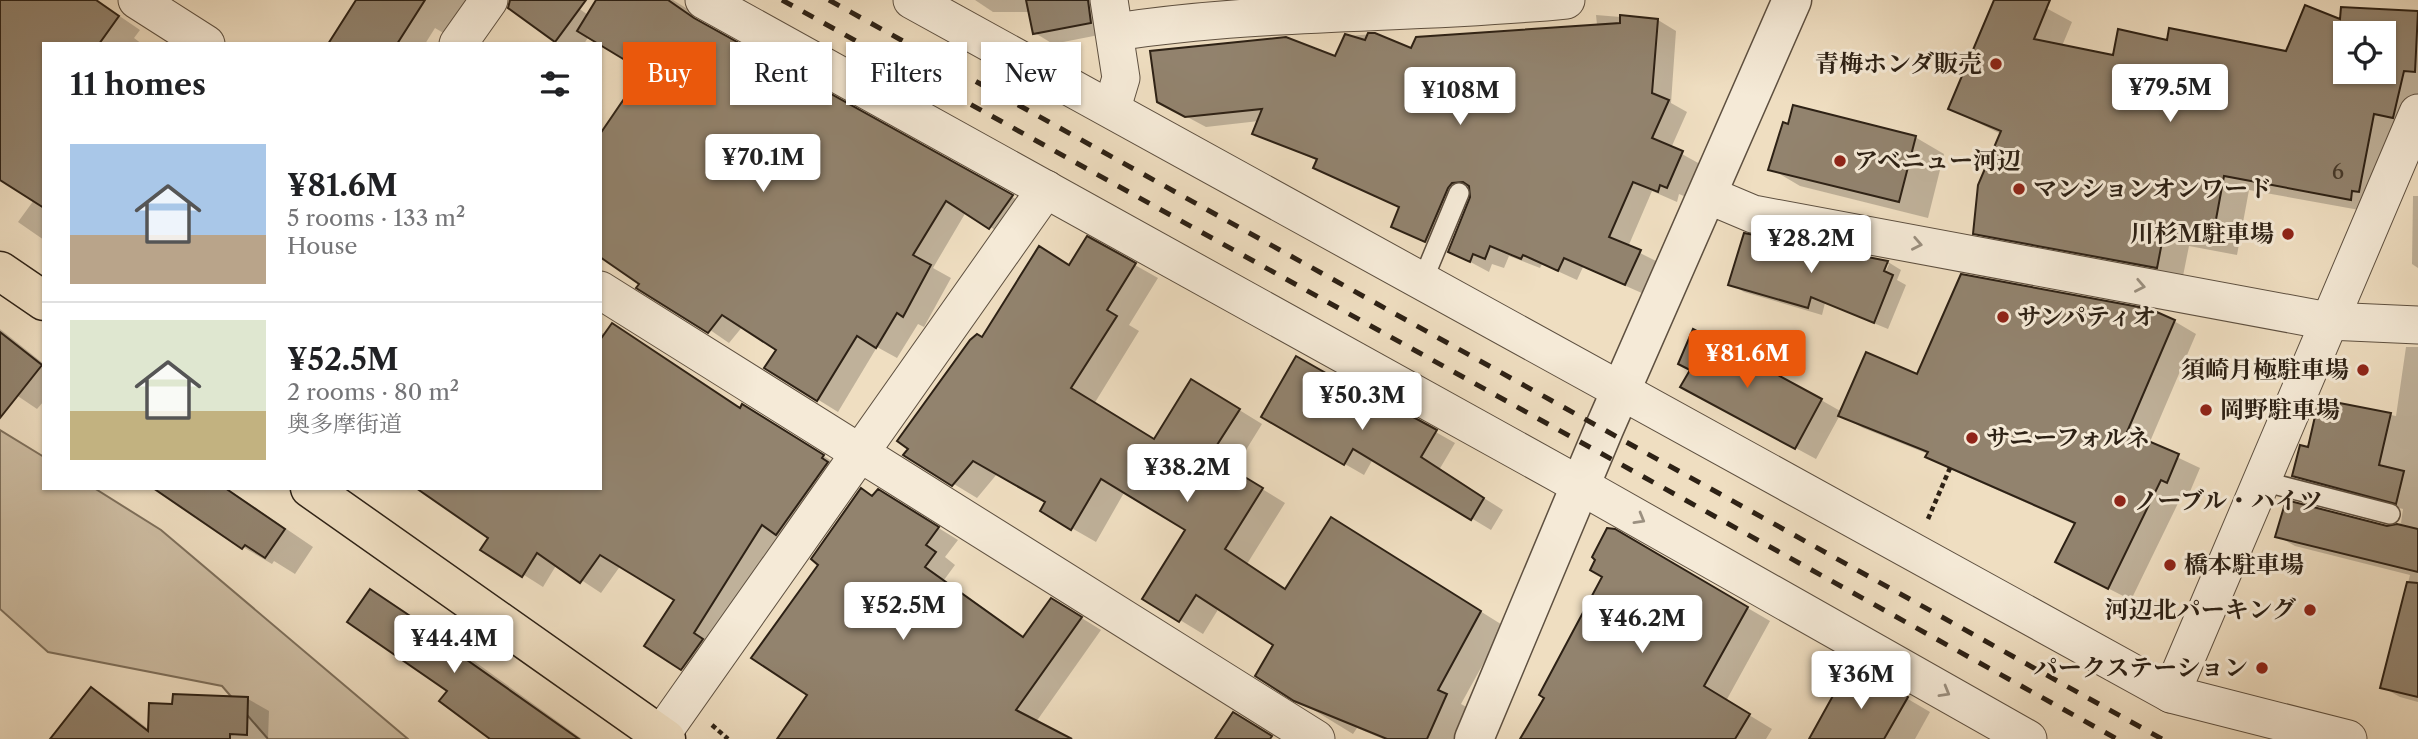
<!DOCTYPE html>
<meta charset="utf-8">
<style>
body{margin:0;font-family:"Libre Caslon Text","Noto Serif JP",serif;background:#f2f2f2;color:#202124;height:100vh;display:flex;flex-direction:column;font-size:26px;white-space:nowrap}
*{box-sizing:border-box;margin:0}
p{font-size:23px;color:#757577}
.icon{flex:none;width:38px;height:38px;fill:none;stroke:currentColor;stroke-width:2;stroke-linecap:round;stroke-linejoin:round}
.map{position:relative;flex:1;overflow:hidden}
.sheet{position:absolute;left:42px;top:42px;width:560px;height:448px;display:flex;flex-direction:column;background:#fff;border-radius:0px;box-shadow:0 2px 5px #0004}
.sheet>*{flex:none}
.top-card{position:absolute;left:623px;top:42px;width:665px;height:63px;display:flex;gap:14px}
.controls{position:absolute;left:2333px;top:21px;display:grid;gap:14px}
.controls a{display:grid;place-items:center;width:63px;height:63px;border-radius:0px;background:#fff;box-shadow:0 2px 5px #0004;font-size:35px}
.price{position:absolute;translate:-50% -60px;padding:0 16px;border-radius:7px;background:#fff;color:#222;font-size:23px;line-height:46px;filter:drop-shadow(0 2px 4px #0008)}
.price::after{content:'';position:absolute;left:50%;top:42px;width:21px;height:16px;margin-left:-10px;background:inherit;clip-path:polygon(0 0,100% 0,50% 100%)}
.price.current{background:#ea580c;color:#fff}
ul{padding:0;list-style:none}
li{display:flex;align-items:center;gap:21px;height:175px;padding:0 28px}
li+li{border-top:2px solid #e0e0e0}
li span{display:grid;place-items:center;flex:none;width:196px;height:140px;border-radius:0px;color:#555}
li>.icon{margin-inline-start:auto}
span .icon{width:84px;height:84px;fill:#fffc;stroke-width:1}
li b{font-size:30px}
h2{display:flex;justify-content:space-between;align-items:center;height:84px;padding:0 28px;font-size:30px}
.pill{padding:0 24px;border-radius:0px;background:#fff;box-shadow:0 2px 5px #0004;font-size:24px;line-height:63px}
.pill.current{background:#ea580c;color:#fff}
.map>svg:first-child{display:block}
</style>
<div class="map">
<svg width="2418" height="739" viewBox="0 0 2418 739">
<rect width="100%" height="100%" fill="#efdec1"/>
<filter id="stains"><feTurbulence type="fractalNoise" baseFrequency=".00286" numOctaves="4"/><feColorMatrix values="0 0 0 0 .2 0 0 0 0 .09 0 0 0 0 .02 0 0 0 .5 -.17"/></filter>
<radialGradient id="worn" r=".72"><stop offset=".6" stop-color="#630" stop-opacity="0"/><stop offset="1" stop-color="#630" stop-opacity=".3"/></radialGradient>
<path fill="#cebea4" stroke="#7e705c" stroke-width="2" d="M 0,430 L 44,457 L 44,488 L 94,488 L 161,530 L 408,739 L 268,739 L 222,686 L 48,652 L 0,609 Z"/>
<g fill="#0003" fill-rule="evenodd">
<path d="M 0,0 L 96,0 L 140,30 L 134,38 L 142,44 L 44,44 L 44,240 L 18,222 L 34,200 L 0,178 Z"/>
<path d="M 358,0 L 487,0 L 457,41 L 435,28 L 425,44 L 330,44 Z"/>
<path d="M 533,0 L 567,0 L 588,15 L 598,0 L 673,0 L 694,13 L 693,16 L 712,30 L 1032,208 L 1010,239 L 966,212 L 933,268 L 951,278 L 924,327 L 918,324 L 897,358 L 877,347 L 838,412 L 767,368 L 778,349 L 743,326 L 729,343 L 642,283 L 645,70 L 589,36 L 584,44 L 562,44 L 556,41 L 522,16 Z"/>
<path d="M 975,0 L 1105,0 L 1109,33 L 1053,44 L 1035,33 L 1030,12 L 993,12 Z"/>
<path d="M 1995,0 L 2028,0 L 2046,8 L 2072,22 L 2062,46 L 2114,57 L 2168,42 L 2287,53 L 2342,22 L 2372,9 L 2418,12 L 2418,131 L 2376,213 L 2249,190 L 2237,255 L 2189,246 L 2182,281 L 2000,247 L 1975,233 L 2001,134 L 1950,109 ZM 2345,33 L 2384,33 L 2384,72 L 2345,72 Z"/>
<path d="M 1596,15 L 1658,20 L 1676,31 L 1671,103 L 1687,112 L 1671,148 L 1700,164 L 1686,197 L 1679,194 L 1677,202 L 1652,191 L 1628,247 L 1658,262 L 1644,294 L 1583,267 L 1577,280 L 1542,264 L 1540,268 L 1509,256 L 1504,268 L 1492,264 L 1489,272 L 1450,251 L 1474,192 L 1467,198 L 1444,251 L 1393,226 L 1401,208 L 1334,178 L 1315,167 L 1318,161 L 1255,133 L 1259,121 L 1206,127 L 1178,112 L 1336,58 L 1346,36 L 1375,34 L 1412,50 L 1597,25 Z"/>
<path d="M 1915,137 L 1944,154 L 1928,218 L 1800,186 L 1771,169 Z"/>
<path d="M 2413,196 L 2418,196 L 2418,268 L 2412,264 Z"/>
<path d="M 1745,235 L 1888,262 L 1901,270 L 1897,280 L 1906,285 L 1888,329 L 1825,303 L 1822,315 L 1744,292 L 1730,284 ZM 1885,264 L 1889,264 L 1882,280 Z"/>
<path d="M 1087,238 L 1158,278 L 1129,325 L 1139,331 L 1094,404 L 1155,441 L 1215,395 L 1262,424 L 1233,471 L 1285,503 L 1247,564 L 1287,590 L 1355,533 L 1504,626 L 1461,704 L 1470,709 L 1456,739 L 1383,739 L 1357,728 L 1353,734 L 1258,676 L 1276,644 L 1219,608 L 1203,634 L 1180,620 L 1188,529 L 1125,491 L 1096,542 L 1042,511 L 1048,502 L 997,474 L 977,498 L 906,455 L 983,339 L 1070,267 Z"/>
<path d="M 2174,321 L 2196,334 L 2149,444 L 2200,468 L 2189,494 L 2184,491 L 2131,600 L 2080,574 L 2076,525 L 1950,469 L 1928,454 L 1863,428 L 1840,415 L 1816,459 L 1703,398 L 1821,400 L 1842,412 L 1918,376 Z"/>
<path d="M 613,325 L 742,409 L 763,418 L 843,468 L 702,680 L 646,645 L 677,599 L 621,565 L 601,593 L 557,564 L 543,587 L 483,549 L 600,488 L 600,332 L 606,335 Z"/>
<path d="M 0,329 L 44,364 L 44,401 L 37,409 L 0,384 Z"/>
<path d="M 2406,347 L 2418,347 L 2418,702 L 2400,697 L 2382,687 L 2410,575 L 2295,546 L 2277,536 L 2387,528 L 2401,523 L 2403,509 L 2312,486 L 2294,475 L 2309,449 L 2321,401 L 2396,416 Z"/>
<path d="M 1392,413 L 1404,414 L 1455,443 L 1439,470 L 1503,510 L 1491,530 L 1373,459 L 1364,475 L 1263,417 Z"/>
<path d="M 178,488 L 226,488 L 313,547 L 295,574 L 274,561 L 272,564 L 243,547 Z"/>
<path d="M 874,497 L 898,503 L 958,540 L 945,557 L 955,565 L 944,580 L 1025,638 L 1072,612 L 1101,630 L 1036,722 L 1068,739 L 779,739 L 809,694 Z"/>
<path d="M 1615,531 L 1770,621 L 1726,701 L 1772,729 L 1766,739 L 1522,739 L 1546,697 L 1604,576 Z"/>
<path d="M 371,591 L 403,610 L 582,739 L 491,739 Z"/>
<path d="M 1862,672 L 1930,712 L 1915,739 L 1811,739 L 1840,697 L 1851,693 Z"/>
<path d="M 92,689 L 112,701 L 160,738 L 84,739 Z"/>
<path d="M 248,699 L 269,711 L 268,739 L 191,739 Z"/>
</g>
<g fill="#92836e" stroke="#2d2115" stroke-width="2" fill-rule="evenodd">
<path d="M 0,0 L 96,0 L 119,16 L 99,44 L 44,44 L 44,208 L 0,180 Z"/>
<path d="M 356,0 L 425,0 L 397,44 L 328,44 Z"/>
<path d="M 510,0 L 586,0 L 555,42 L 508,8 Z"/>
<path d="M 596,0 L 668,0 L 694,18 L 1013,195 L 989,229 L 946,201 L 913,255 L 931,265 L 903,317 L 897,313 L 876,348 L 857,336 L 817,401 L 764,368 L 776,350 L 722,315 L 708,333 L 636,288 L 639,284 L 600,257 L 600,134 L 643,71 L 577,31 Z"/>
<path d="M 1026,0 L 1088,0 L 1091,23 L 1033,34 Z"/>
<path d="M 1994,0 L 2050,0 L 2034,39 L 2113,55 L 2118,29 L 2167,40 L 2169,28 L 2286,51 L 2305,5 L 2340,19 L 2341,7 L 2418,11 L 2415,72 L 2404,71 L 2393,118 L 2374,114 L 2359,192 L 2352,191 L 2351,200 L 2224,176 L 2212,241 L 2164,232 L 2157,268 L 1973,234 L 1978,185 L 2001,131 L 1948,109 ZM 2345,33 L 2384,33 L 2384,72 L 2345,72 Z"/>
<path d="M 1620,15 L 1658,19 L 1652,93 L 1669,100 L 1652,138 L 1683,151 L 1667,188 L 1660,185 L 1658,192 L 1633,182 L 1609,237 L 1641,250 L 1625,285 L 1564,258 L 1558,271 L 1523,255 L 1521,259 L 1490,246 L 1485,259 L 1473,254 L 1470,262 L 1448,252 L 1470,197 L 1469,186 L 1463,182 L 1452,183 L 1448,188 L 1425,242 L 1391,227 L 1399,207 L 1313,168 L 1317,159 L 1252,134 L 1262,109 L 1185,117 L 1157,102 L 1150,51 L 1286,37 L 1335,56 L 1345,34 L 1365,40 L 1368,33 L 1375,33 L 1411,48 L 1416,37 L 1620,23 Z"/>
<path d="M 1793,105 L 1916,136 L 1899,202 L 1768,170 L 1783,122 L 1788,124 Z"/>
<path d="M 1744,233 L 1888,261 L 1884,271 L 1893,275 L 1874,323 L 1811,297 L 1808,308 L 1728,285 Z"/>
<path d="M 1087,236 L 1136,263 L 1107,310 L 1117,316 L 1071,388 L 1154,439 L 1191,379 L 1240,409 L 1210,456 L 1263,488 L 1225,549 L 1285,589 L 1331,517 L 1481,611 L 1438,690 L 1447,694 L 1427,739 L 1387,739 L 1294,701 L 1255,676 L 1273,645 L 1196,595 L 1179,622 L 1142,599 L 1185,530 L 1101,479 L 1071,530 L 1040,511 L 1045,502 L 973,461 L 952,486 L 903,455 L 908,449 L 897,441 L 970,340 L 977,334 L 982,337 L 1039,246 L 1069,265 Z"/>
<path d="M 1961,274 L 2150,309 L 2175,320 L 2127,432 L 2179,454 L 2167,483 L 2161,480 L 2108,589 L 2055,562 L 2075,523 L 1925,457 L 1928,452 L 1838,416 L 1866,352 L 1917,374 Z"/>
<path d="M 612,323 L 740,408 L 742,404 L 824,455 L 822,458 L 828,462 L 776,535 L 762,525 L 694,633 L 703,639 L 681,670 L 644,646 L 674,600 L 600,555 L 580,583 L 537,553 L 522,577 L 480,550 L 488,538 L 416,488 L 600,488 L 600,340 Z"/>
<path d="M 1693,329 L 1822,399 L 1795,449 L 1680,387 L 1690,370 L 1678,364 Z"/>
<path d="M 0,332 L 42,365 L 0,418 Z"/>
<path d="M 1296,356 L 1391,410 L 1392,408 L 1404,412 L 1437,430 L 1421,457 L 1484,498 L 1471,520 L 1353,449 L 1344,465 L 1261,417 Z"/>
<path d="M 2319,399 L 2391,413 L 2379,465 L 2404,471 L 2396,504 L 2292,476 L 2300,445 L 2308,447 Z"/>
<path d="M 153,488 L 225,488 L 285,529 L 265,558 L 245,545 L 242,549 Z"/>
<path d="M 861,488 L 872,496 L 878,489 L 939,527 L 926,545 L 936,552 L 925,567 L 1023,637 L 1051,598 L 1082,617 L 1016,710 L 1072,739 L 777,739 L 807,695 L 751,658 L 818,565 L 811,559 Z"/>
<path d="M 2286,500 L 2387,526 L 2397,524 L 2418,529 L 2418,572 L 2275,537 Z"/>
<path d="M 1607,528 L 1615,529 L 1748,607 L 1704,686 L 1750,714 L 1735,739 L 1520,739 L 1544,698 L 1539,695 L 1602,577 L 1590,570 L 1595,560 L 1592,557 Z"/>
<path d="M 2407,582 L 2418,583 L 2418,697 L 2380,688 Z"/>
<path d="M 370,589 L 425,626 L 423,629 L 579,739 L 490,739 L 439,701 L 447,691 L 347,622 Z"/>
<path d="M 1861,670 L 1908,697 L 1884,739 L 1809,739 L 1835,692 L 1839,694 L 1843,686 L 1850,690 Z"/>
<path d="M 91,687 L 148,731 L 149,703 L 172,704 L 173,694 L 248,697 L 247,735 L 230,734 L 230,739 L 50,739 Z"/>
<path d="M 1233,712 L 1272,736 L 1270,739 L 1215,739 Z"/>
</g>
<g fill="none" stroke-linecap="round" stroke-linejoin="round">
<defs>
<g id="service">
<path d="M 1422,282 L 1459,193"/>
<path d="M 2262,481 L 2390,514"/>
</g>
<g id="minor">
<path d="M 137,0 L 206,44"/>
<path d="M 704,0 L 1581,486 L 2028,739"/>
<path d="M 912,0 L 2171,694 L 2348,739"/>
<path d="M 1109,0 L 1121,78 L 1112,108"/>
<path d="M 1116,32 C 1265,9 1416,15 1566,0"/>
<path d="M 458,44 L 489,0"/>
<path d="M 1708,195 L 1753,214 L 2328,321 L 2418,325"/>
<path d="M 600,290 L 1316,739"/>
<path d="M 2171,694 L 2418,113"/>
<path d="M 661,735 L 1046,189"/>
</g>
<path id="tertiary" d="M 1474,739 L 1604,429 L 1792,0"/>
<g id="primary">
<path d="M 0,271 L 44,301"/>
<path d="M 310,488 L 666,739"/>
</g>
</defs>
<use href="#service" stroke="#5e5040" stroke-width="22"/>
<use href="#minor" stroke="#5e5040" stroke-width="39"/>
<use href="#tertiary" stroke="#5e5040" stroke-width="41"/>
<use href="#primary" stroke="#2d2115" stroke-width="41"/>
<g stroke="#2d2115" stroke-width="4.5" stroke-dasharray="5 3.5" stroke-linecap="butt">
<path d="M 1928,519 L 1950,468"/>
<path d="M 712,725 L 728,739"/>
</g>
<use href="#service" stroke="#f5ead7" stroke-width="19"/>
<use href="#minor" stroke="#f5ead7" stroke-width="37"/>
<use href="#tertiary" stroke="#f5ead7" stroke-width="38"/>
<use href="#primary" stroke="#efdec1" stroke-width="38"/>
<g stroke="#2d2115" stroke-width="5" stroke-dasharray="12 12" stroke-linecap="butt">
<path d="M 782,0 L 2117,739"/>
<path d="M 829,0 L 2162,739"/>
</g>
</g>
<defs><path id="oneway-chevron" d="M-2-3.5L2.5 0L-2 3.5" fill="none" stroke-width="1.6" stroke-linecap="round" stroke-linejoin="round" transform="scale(1.75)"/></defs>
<g stroke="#9b9080">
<use href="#oneway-chevron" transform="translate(1917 244) rotate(11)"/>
<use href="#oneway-chevron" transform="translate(2140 286) rotate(11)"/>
<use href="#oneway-chevron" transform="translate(1640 519) rotate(30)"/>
<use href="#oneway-chevron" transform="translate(1945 692) rotate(30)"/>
</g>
<g fill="#8f2418" stroke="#f5ead7" stroke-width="2.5">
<circle cx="1996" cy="64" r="7"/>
<circle cx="1840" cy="161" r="7"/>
<circle cx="2019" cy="189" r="7"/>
<circle cx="2288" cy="234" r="7"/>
<circle cx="2003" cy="317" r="7"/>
<circle cx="2363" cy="370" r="7"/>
<circle cx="2206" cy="410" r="7"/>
<circle cx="1972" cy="438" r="7"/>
<circle cx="2120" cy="501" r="7"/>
<circle cx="2170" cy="565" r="7"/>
<circle cx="2310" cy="610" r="7"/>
<circle cx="2262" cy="668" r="7"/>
</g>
<g text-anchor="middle" stroke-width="6" stroke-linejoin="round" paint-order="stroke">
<g font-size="21" fill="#463a2b">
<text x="2338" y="179">6</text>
</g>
<g font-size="24" font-weight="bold" fill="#2d2115" stroke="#f5ead7" text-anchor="start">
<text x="1982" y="72" text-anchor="end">青梅ホンダ販売</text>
<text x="1854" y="169">アベニュー河辺</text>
<text x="2033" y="197">マンションオンワード</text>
<text x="2274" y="242" text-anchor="end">川杉Ｍ駐車場</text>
<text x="2017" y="325">サンパティオ</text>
<text x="2349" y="378" text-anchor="end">須崎月極駐車場</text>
<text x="2220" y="418">岡野駐車場</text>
<text x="1986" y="446">サニーフォルネ</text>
<text x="2134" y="509">ノーブル・ハイツ</text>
<text x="2184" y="573">橋本駐車場</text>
<text x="2296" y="618" text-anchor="end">河辺北パーキング</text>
<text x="2248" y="676" text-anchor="end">パークステーション</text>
</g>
</g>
<rect width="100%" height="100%" filter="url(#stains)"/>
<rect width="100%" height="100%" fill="url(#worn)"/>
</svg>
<div class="controls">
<a><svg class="icon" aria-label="locate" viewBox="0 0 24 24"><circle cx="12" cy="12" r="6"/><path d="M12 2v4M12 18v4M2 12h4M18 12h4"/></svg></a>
</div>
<b class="price" style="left:2170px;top:124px">¥79.5M</b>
<b class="price" style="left:1460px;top:127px">¥108M</b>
<b class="price" style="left:763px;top:194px">¥70.1M</b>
<b class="price" style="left:1811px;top:275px">¥28.2M</b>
<b class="price current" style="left:1747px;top:390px">¥81.6M</b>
<b class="price" style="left:1362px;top:432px">¥50.3M</b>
<b class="price" style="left:1187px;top:504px">¥38.2M</b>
<b class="price" style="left:903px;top:642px">¥52.5M</b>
<b class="price" style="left:1642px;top:655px">¥46.2M</b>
<b class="price" style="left:454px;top:675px">¥44.4M</b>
<b class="price" style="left:1861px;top:711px">¥36M</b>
<div class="top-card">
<a class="pill current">Buy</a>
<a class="pill">Rent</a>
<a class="pill">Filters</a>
<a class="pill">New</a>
</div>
<section class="sheet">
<h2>11 homes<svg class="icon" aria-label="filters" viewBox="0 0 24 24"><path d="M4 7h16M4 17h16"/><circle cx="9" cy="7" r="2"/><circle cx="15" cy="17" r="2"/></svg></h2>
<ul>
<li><span style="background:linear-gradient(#a9c7e8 65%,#b9a48a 0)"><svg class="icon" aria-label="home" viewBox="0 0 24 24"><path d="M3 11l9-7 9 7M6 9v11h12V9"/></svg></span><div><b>¥81.6M</b><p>5 rooms · 133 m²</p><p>House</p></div></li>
<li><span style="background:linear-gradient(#dfe7d0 65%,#c2b280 0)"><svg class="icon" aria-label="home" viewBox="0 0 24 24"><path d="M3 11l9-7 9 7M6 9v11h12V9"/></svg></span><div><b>¥52.5M</b><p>2 rooms · 80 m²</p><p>奥多摩街道</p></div></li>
</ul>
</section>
</div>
